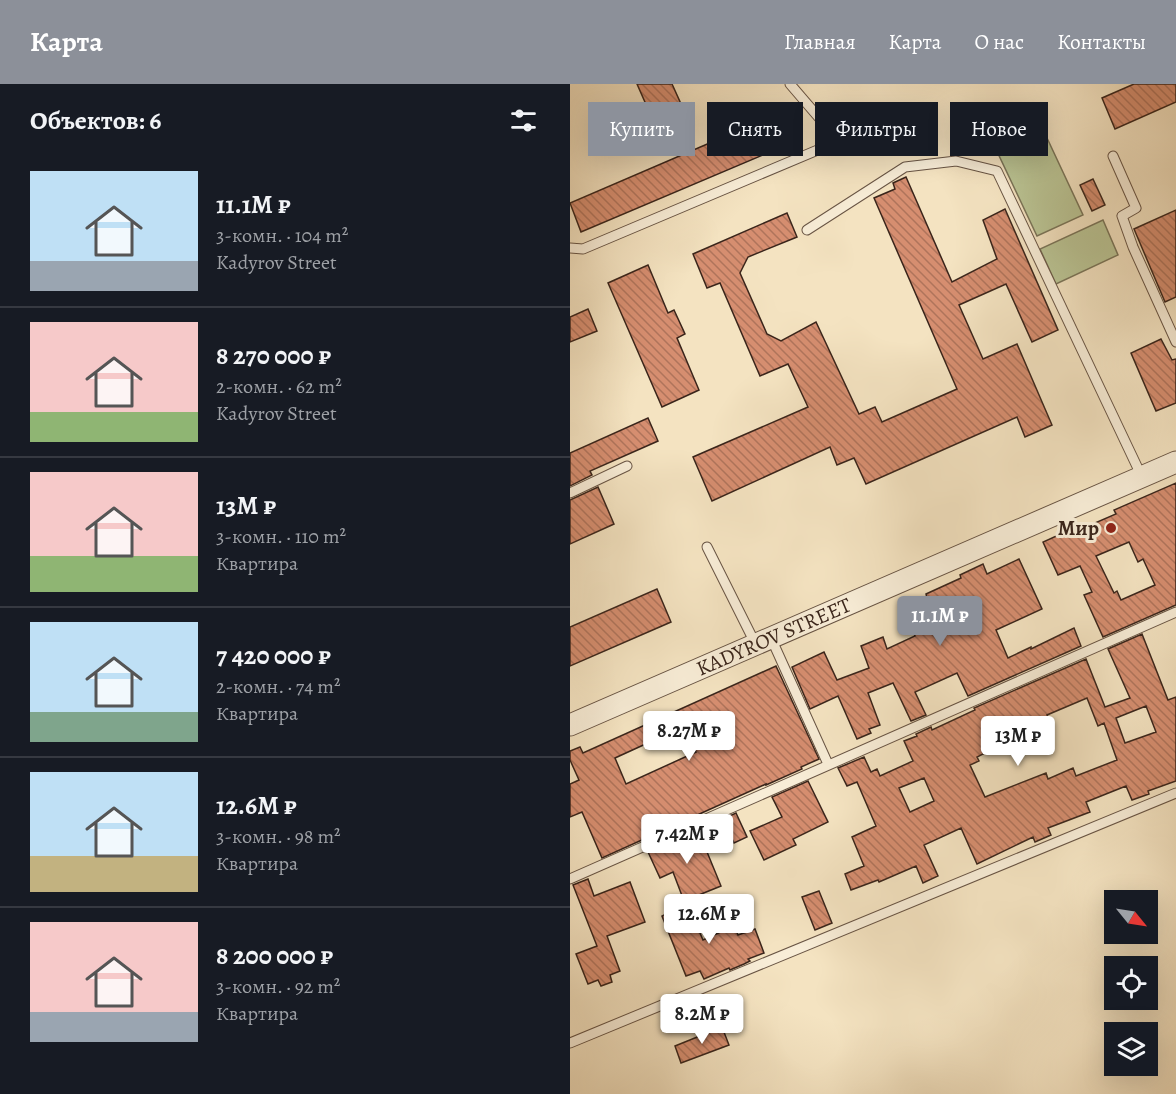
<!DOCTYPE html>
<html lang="ru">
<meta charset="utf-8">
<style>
body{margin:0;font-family:Alegreya,serif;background:#242831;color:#f1f3f6;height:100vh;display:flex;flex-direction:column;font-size:22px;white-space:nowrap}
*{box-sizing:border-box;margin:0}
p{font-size:20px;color:#9ea1a6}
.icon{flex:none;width:33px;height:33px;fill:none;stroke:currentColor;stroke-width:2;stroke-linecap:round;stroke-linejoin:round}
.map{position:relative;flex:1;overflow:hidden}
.panel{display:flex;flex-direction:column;background:#171b24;width:570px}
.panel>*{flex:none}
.banner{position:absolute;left:18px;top:18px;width:498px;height:54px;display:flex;gap:12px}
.needle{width:39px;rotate:120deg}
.fabs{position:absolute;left:534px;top:806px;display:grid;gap:12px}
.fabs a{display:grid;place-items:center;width:54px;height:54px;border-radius:0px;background:#171b24;box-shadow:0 6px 24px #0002;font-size:30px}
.price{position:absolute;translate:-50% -51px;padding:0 14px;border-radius:6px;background:#fff;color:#222;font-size:20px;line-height:39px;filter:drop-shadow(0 2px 3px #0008)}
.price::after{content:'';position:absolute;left:50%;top:36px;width:18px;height:14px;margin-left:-9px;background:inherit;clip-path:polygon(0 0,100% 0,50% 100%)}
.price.current{background:#8c9099;color:#fff}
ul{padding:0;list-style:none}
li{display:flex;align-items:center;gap:18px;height:150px;padding:0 30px}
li+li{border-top:2px solid #363941}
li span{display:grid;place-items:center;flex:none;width:168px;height:120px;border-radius:0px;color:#555}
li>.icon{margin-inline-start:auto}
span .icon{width:72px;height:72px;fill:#fffc;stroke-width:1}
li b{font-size:26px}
h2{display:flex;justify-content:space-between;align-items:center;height:72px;padding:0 30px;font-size:26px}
.tag{padding:0 21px;border-radius:0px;background:#171b24;box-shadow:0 6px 24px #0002;font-size:21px;line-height:54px}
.tag.current{background:#8c9099;color:#fff}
header{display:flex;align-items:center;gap:36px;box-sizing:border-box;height:84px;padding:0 30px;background:#8c9099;color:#fff}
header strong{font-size:28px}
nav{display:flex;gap:33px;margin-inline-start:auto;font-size:21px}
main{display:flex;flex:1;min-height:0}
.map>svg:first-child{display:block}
</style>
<header>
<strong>Карта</strong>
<nav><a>Главная</a><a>Карта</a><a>О нас</a><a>Контакты</a></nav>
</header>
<main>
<section class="panel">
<h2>Объектов: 6<svg class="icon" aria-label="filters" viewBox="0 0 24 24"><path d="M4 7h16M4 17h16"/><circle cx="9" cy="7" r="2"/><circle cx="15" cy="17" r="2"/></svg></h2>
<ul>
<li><span style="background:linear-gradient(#bfe0f5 75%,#9aa5b1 0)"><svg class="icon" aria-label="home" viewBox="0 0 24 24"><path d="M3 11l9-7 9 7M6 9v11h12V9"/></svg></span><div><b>11.1M ₽</b><p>3-комн. · 104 m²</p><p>Kadyrov Street</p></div></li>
<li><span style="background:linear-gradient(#f6c9c9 75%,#8fb573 0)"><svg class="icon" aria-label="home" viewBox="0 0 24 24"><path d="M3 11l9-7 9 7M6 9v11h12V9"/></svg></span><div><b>8 270 000 ₽</b><p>2-комн. · 62 m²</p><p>Kadyrov Street</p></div></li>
<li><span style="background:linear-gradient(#f6c9c9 70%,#8fb573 0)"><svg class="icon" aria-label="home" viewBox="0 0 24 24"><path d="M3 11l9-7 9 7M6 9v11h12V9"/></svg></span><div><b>13M ₽</b><p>3-комн. · 110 m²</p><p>Квартира</p></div></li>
<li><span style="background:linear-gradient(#bfe0f5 75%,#7fa58c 0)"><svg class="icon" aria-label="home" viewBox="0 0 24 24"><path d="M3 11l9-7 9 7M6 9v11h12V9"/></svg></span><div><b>7 420 000 ₽</b><p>2-комн. · 74 m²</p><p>Квартира</p></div></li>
<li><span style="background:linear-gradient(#bfe0f5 70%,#c2b280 0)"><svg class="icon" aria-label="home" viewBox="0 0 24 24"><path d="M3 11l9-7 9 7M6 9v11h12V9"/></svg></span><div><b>12.6M ₽</b><p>3-комн. · 98 m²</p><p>Квартира</p></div></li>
<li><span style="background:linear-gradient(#f6c9c9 75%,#9aa5b1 0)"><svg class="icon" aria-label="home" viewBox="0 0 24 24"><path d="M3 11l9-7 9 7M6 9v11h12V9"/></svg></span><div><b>8 200 000 ₽</b><p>3-комн. · 92 m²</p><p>Квартира</p></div></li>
</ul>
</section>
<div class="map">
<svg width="606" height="1010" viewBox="0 0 606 1010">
<defs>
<pattern id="building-back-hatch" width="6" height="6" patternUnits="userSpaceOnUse" patternTransform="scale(1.5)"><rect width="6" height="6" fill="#d68e70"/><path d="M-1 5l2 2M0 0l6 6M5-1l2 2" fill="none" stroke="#af745b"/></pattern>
</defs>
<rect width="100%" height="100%" fill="#f4e3c1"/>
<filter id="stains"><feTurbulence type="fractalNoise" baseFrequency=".00333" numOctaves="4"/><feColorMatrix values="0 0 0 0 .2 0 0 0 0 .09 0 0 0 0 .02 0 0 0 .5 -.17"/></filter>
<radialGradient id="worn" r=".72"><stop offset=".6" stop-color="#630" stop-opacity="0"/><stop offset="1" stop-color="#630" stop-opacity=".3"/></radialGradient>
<g fill="#bac494" stroke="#7a7458" stroke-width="1.5">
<path d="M 470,39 L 513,131 L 467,152 L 424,61 Z"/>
<path d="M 533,136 L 548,171 L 486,200 L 470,165 Z"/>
</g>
<g fill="url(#building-back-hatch)" stroke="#3a251b" stroke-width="1.5" fill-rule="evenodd">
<path d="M 67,0 L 102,0 L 111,20 L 82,34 Z"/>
<path d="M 564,0 L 606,0 L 606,18 L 545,45 L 532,14 Z"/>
<path d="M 214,27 L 226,57 L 11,148 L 0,119 Z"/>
<path d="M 336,93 L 382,198 L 427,175 L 413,136 L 435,125 L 488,246 L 462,258 L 436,200 L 389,221 L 413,275 L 447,260 L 482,341 L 455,353 L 447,333 L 296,400 L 284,374 L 267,381 L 260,363 L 142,417 L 123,373 L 238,323 L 218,280 L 190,292 L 150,199 L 137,204 L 123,170 L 217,129 L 227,153 L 178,173 L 170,189 L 197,250 L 211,257 L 246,238 L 289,330 L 305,323 L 312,338 L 387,305 L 304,114 L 325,105 L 323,99 Z"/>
<path d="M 523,95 L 535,121 L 522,127 L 510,101 Z"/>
<path d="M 606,126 L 606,213 L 595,218 L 564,145 Z"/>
<path d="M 78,181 L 98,229 L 104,226 L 115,250 L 107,254 L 129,306 L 92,323 L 38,199 Z"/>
<path d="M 18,225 L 27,247 L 0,258 L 0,233 Z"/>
<path d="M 591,255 L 602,276 L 606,275 L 606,319 L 586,327 L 561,269 Z"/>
<path d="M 78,334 L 88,357 L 20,387 L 22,391 L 0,402 L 0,369 Z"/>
<path d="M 606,399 L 606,521 L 533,553 L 514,511 L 522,508 L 510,482 L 488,491 L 473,458 L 493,449 L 495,452 L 546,430 L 544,426 ZM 559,458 L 568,478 L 573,475 L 585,501 L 551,516 L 547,507 L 544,509 L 526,472 Z"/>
<path d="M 28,403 L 44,440 L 0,460 L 0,416 Z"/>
<path d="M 449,475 L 472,525 L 426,546 L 438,574 L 461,563 L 461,565 L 504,544 L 511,562 L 398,612 L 387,589 L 345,608 L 356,631 L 341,637 L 323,599 L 298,609 L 310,641 L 299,645 L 301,649 L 287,655 L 268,612 L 240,625 L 222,583 L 254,568 L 267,596 L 299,584 L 291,562 L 313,553 L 317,565 L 345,552 L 332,525 L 357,514 L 356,510 L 391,494 L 390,491 L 413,480 L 417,490 Z"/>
<path d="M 87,505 L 101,538 L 0,582 L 0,543 Z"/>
<path d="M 572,550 L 598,616 L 606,613 L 606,697 L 578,707 L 579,710 L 562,716 L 556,702 L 516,718 L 520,728 L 478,744 L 481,751 L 465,758 L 463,753 L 407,780 L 391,744 L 354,761 L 368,792 L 353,799 L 346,782 L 309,798 L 308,796 L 281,806 L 275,790 L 294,782 L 282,753 L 306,742 L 287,698 L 277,702 L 268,684 L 294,673 L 301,688 L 307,685 L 310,692 L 343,677 L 334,657 L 347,652 L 346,650 L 361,643 L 362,646 L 405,626 L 404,624 L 516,575 L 535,623 L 560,614 L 538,565 ZM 517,614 L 528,642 L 534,639 L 547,676 L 506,692 L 503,684 L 478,695 L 476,689 L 415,713 L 400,681 L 409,677 L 407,673 L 444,654 L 441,648 L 478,633 L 477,631 ZM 576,622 L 586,648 L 555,659 L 546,634 ZM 354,694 L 364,717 L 340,728 L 329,704 Z"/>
<path d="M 206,582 L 249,675 L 231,683 L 232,685 L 196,701 L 196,700 L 32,774 L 12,728 L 0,733 L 0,700 L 9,696 L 0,676 L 0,667 L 10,663 L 13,669 ZM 115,642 L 126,668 L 56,700 L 45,674 Z"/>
<path d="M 238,697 L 258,738 L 223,755 L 226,761 L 194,776 L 180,747 L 212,733 L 202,713 Z"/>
<path d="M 166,729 L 177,753 L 164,759 L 153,735 Z"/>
<path d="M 128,746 L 151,802 L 114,817 L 103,788 L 90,794 L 78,768 Z"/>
<path d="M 18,795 L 24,812 L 60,798 L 75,838 L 37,852 L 50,887 L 40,891 L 42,898 L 31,902 L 28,896 L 18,900 L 6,870 L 27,862 L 3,801 Z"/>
<path d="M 249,807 L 262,839 L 245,846 L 232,813 Z"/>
<path d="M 117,819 L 133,856 L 164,842 L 168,851 L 185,845 L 194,869 L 178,875 L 180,877 L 174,880 L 160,886 L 159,884 L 134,895 L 130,887 L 116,892 L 92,832 Z"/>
<path d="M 152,943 L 159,961 L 111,979 L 105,962 Z"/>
</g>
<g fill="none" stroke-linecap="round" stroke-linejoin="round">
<defs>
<g id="service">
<path d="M 543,72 L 566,124 L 552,132 L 563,163 L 606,258"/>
<path d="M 237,146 L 335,83 L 386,77 L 427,87 L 572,393"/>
<path d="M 0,164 L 13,165 L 269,57 L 220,0"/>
<path d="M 0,409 L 57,382"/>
<path d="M 137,463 L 186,561"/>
<path d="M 201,554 L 258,680"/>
<path d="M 0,795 L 606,528"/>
<path d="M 0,959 L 606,709"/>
</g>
<g id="tertiary">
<path id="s1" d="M 0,641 L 606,378"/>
</g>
</defs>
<use href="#service" stroke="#685444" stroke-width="11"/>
<use href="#tertiary" stroke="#685444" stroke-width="23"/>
<use href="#service" stroke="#f8edd7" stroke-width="9"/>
<use href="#tertiary" stroke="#f8edd7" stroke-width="21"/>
</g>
<circle fill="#8f2418" stroke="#f8edd7" stroke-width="2" cx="541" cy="444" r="6"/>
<g text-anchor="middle" stroke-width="6" stroke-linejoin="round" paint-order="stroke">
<g font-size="21" font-weight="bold" fill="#3a251b" stroke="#f8edd7" text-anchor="end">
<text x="529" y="451">Мир</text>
</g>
<g font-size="21" fill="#3a251b" stroke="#f8edd7">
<text dy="7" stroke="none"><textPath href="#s1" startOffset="222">KADYROV STREET</textPath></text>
</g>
</g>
<rect width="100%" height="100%" filter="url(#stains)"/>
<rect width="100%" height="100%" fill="url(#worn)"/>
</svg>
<div class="fabs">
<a><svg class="needle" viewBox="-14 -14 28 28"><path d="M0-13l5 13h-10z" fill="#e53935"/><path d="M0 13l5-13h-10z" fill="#9ea1a6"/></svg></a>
<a><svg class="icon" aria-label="locate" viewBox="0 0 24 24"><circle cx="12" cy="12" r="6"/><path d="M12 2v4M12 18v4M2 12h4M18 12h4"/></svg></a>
<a><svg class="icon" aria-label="layers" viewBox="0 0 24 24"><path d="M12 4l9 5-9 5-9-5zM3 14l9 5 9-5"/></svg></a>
</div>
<b class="price current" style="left:370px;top:563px">11.1M ₽</b>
<b class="price" style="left:119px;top:678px">8.27M ₽</b>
<b class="price" style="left:448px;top:683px">13M ₽</b>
<b class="price" style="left:117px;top:781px">7.42M ₽</b>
<b class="price" style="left:139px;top:861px">12.6M ₽</b>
<b class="price" style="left:132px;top:961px">8.2M ₽</b>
<div class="banner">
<a class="tag current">Купить</a>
<a class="tag">Снять</a>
<a class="tag">Фильтры</a>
<a class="tag">Новое</a>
</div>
</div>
</main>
